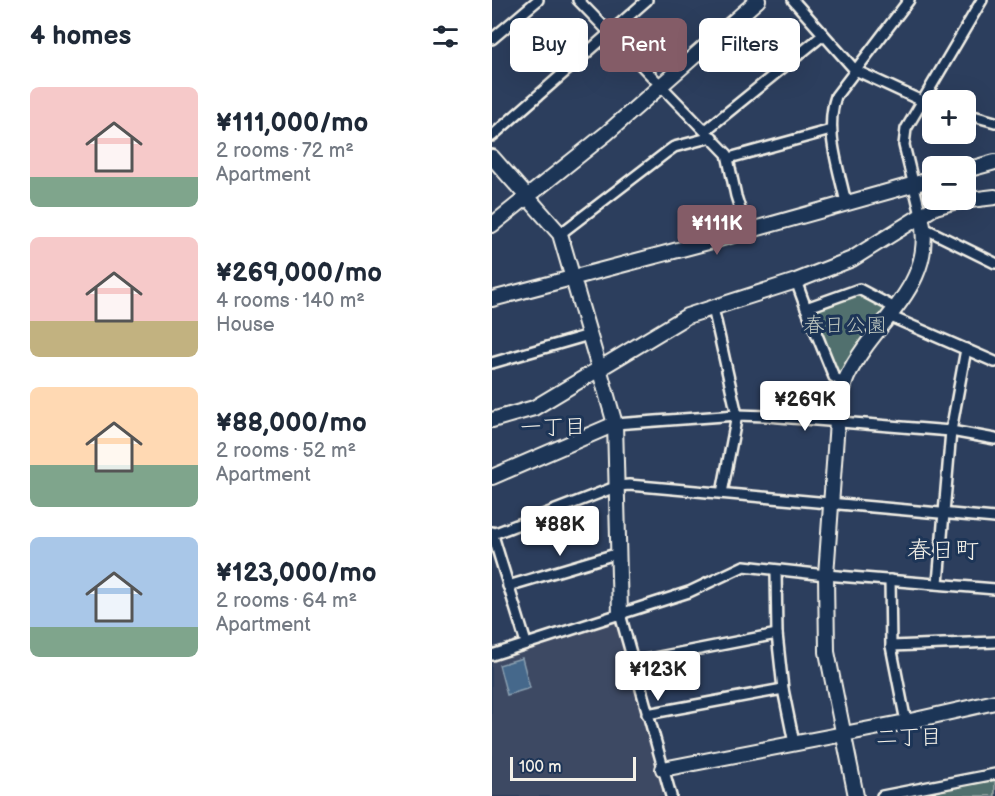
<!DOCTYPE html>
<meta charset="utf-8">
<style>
body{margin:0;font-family:"Balsamiq Sans","Klee One",sans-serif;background:#f6f6f7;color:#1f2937;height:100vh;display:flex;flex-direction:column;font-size:22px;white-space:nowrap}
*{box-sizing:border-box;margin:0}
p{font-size:20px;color:#747a83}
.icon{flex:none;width:33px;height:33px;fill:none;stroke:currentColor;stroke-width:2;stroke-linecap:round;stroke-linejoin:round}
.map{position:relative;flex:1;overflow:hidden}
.panel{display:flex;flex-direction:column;background:#fff;width:492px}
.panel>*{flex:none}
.top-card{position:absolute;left:18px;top:18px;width:394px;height:54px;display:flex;gap:12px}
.fabs{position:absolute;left:430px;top:90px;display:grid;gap:12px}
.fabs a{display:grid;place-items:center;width:54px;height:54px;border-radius:9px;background:#fff;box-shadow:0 6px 24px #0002;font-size:30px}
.scale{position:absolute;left:18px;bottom:15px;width:126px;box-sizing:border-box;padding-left:6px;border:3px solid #f4f1e8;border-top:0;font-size:16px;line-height:21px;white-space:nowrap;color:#f4f1e8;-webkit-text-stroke:4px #1d3557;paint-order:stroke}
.price{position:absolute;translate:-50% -51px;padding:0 14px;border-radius:6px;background:#fff;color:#222;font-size:20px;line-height:39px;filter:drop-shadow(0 2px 3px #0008)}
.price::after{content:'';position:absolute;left:50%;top:36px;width:18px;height:14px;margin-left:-9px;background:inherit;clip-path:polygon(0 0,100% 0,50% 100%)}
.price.selected{background:#845c67;color:#fff}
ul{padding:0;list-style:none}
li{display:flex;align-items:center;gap:18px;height:150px;padding:0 30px}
li span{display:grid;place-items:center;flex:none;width:168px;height:120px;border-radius:9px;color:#555}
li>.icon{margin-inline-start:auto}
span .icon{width:72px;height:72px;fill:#fffc;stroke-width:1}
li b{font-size:26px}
h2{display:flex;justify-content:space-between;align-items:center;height:72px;padding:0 30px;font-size:26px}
.chip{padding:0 21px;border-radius:9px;background:#fff;box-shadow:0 6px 24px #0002;font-size:21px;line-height:54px}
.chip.selected{background:#845c67;color:#fff}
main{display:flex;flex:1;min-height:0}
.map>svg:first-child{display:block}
</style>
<main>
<section class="panel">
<h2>4 homes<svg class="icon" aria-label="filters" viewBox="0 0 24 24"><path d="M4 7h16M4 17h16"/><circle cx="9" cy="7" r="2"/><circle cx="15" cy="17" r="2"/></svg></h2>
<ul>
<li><span style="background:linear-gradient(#f6c9c9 75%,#7fa58c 0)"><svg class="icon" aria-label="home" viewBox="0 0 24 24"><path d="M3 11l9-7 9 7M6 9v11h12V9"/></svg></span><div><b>¥111,000/mo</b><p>2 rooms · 72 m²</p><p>Apartment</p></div></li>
<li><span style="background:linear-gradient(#f6c9c9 70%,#c2b280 0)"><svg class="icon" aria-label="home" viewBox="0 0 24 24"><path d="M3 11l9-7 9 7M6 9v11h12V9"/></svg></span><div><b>¥269,000/mo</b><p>4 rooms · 140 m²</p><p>House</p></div></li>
<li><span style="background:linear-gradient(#ffd9b3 65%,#7fa58c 0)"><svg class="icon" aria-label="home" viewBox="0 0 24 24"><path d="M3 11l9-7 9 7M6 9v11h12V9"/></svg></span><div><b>¥88,000/mo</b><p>2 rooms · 52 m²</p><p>Apartment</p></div></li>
<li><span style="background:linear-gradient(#a9c7e8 75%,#7fa58c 0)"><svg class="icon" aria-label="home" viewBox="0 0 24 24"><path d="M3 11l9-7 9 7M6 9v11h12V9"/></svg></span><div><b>¥123,000/mo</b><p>2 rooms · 64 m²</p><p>Apartment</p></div></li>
</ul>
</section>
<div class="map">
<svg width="503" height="796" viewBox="0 0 503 796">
<rect width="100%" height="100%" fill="#2c3e5d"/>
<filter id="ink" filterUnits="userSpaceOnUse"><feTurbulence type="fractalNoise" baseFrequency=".0167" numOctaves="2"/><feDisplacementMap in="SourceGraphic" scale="12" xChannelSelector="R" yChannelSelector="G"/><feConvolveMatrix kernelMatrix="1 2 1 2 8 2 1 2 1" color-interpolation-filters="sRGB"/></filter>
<g filter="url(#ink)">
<path fill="#3e4964" d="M 125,617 L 174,796 L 0,796 L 0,660 Z"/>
<g fill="#516f6e" stroke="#a2b0ab" stroke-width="1.5">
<path d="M 369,293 L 398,308 L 349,376 L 344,373 L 320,309 Z"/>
<path d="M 503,777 L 503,796 L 434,796 L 435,790 Z"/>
</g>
<path fill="#44688b" stroke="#8a9fb0" stroke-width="1.5" d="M 30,658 L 38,688 L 15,695 L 7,665 Z"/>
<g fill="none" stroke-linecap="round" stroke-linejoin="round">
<defs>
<g id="street">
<path d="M 86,0 L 235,154 L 244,196 L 255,231"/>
<path d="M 301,0 L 363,70 L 430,101 L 441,104"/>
<path d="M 0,39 L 46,0"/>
<path d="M 474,114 L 503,122"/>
<path d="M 214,130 L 331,35"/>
<path d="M 0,136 L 155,0"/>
<path d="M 237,158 L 339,130"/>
<path d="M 354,203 C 347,169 332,130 344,96 L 417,0"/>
<path d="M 429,215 L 412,145 L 414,129 L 490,0"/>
<path d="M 432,228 L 503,263"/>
<path d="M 68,234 L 175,152 L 182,147 L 220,137"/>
<path d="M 304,281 L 314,308"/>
<path d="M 221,308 L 245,415 L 230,493"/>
<path d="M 397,316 L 503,362"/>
<path d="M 0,363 L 97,335"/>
<path d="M 352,383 L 342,377 L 314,308 L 367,289 L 403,308"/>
<path d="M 123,424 L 245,415 L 275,416 L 459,431 L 503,439"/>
<path d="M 0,532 L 34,643"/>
<path d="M 1,534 L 126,486 L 137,485 L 503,518"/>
<path d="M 284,571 L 285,634 L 291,689 L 302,743"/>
<path d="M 398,580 L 399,646 L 414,722"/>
<path d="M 446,583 L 459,431 L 474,349"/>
<path d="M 16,586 L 127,553"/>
<path d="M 128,614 L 179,796"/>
<path d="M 399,646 L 503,642"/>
<path d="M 0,655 L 197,592 L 252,566 L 334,575 L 503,589"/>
<path d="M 141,662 L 285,634"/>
<path d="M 155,714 L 291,689"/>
<path d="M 390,796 L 503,774"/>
</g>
<g id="secondary">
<path d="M 0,157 L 68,234 L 107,368 L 123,424 L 128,614"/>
<path d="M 474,170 L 503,162"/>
<path d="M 0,225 L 115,133 L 266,0"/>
<path d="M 0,299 L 220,241 L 441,179"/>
<path d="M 0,420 L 42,408 L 195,316 L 304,281 L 360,259 L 443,207 L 461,202 L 503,197"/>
<path d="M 0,477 L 123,424"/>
<path d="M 171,769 L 414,722 L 503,702"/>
<path d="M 364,796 L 335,652 L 334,575 L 345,422 C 347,406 349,391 355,377 C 382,319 446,287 429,215"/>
</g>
</defs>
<use href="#street" stroke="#f4f1e8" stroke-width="14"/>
<use href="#secondary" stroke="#f4f1e8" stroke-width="18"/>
<use href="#street" stroke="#1d3557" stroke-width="9"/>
<use href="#secondary" stroke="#1d3557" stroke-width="14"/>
</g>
</g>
<g text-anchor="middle" stroke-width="6" stroke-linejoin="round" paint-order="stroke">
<g font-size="21" fill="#bbc4bd" stroke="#1d3557">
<text x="353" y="332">春日公園</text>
</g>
<g font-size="22" fill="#f4f1e8" stroke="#1d3557">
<text x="61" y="434">一丁目</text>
<text x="417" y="744">二丁目</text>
</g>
<g font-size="24" fill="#f4f1e8" stroke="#1d3557">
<text x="451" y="558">春日町</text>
</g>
</g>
</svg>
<div class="fabs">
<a>+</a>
<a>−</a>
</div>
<div class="scale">100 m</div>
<b class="price selected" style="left:225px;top:256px">¥111K</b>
<b class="price" style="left:313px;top:432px">¥269K</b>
<b class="price" style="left:68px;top:557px">¥88K</b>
<b class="price" style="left:166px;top:702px">¥123K</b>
<div class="top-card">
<a class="chip">Buy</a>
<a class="chip selected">Rent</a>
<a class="chip">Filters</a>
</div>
</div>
</main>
